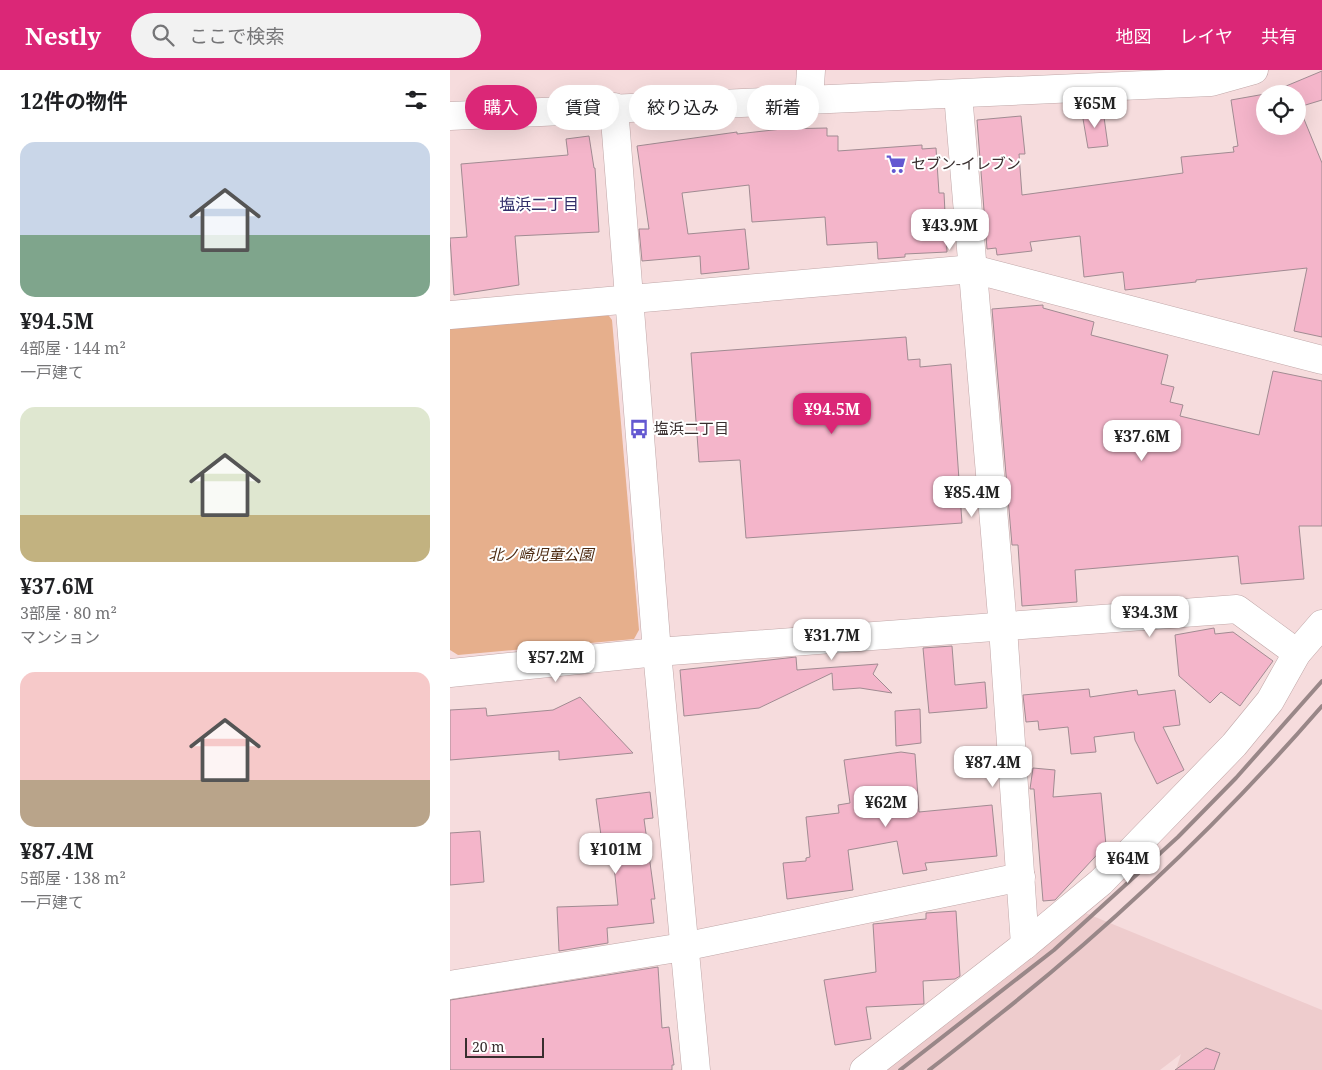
<!DOCTYPE html>
<html lang="ja">
<meta charset="utf-8">
<style>
body{margin:0;font-family:"Noto Serif","Noto Sans JP",serif;background:#f2f2f2;color:#202124;height:100vh;display:flex;flex-direction:column;font-size:19px;white-space:nowrap}
*{box-sizing:border-box;margin:0}
p{font-size:16px;color:#757577}
.icon{flex:none;width:28px;height:28px;fill:none;stroke:currentColor;stroke-width:2;stroke-linecap:round;stroke-linejoin:round}
.map{position:relative;flex:1;overflow:hidden}
.drawer{display:flex;flex-direction:column;background:#fff;width:450px}
.drawer>*{flex:none}
.banner{position:absolute;left:15px;top:15px;width:475px;height:45px;display:flex;gap:10px}
.controls{position:absolute;left:806px;top:15px;display:grid;gap:10px}
.controls a{display:grid;place-items:center;width:50px;height:50px;border-radius:50%;background:#fff;box-shadow:0 5px 20px #0002;font-size:25px}
.scale{position:absolute;left:15px;bottom:12px;width:79px;box-sizing:border-box;padding-left:5px;border:2px solid #382e2e;border-top:0;font-size:14px;line-height:18px;white-space:nowrap;color:#382e2e;-webkit-text-stroke:4px #fff;paint-order:stroke}
.price{position:absolute;translate:-50% -42px;padding:0 11px;border-radius:10px;background:#fff;color:#222;font-size:16px;line-height:32px;filter:drop-shadow(0 1px 2px #0008)}
.price::after{content:'';position:absolute;left:50%;top:30px;width:15px;height:11px;margin-left:-8px;background:inherit;clip-path:polygon(0 0,100% 0,50% 100%)}
.price.current{background:#db2777;color:#fff}
ul{padding:0;list-style:none}
li{display:grid;align-content:center;gap:10px;height:265px;padding:0 20px}
li span{display:grid;place-items:center;height:155px;border-radius:15px;color:#555}
li>.icon{margin-inline-start:auto}
span .icon{width:90px;height:90px;fill:#fffc;stroke-width:1}
li b{font-size:21px}
h2{display:flex;justify-content:space-between;align-items:center;height:60px;padding:0 20px;font-size:21px}
.chip{padding:0 18px;border-radius:22px;background:#fff;box-shadow:0 5px 20px #0002;font-size:18px;line-height:45px}
.chip.current{background:#db2777;color:#fff}
header{display:flex;align-items:center;gap:30px;box-sizing:border-box;height:70px;padding:0 25px;background:#db2777;color:#fff}
header strong{font-size:24px}
nav{display:flex;gap:28px;margin-inline-start:auto;font-size:18px}
.search{width:350px;height:45px;background:#f2f2f2;display:flex;align-items:center;gap:12px;box-sizing:border-box;padding:0 18px;border-radius:28px;color:#757577;font-size:19px}
main{display:flex;flex:1;min-height:0}
.map>svg:first-child{display:block}
</style>
<header>
<strong>Nestly</strong>
<div class="search"><svg class="icon" aria-label="search" viewBox="0 0 24 24"><circle cx="10" cy="10" r="6"/><path d="M15 15l6 6"/></svg>ここで検索</div>
<nav><a>地図</a><a>レイヤ</a><a>共有</a></nav>
</header>
<main>
<section class="drawer">
<h2>12件の物件<svg class="icon" aria-label="filters" viewBox="0 0 24 24"><path d="M4 7h16M4 17h16"/><circle cx="9" cy="7" r="2"/><circle cx="15" cy="17" r="2"/></svg></h2>
<ul>
<li><span style="background:linear-gradient(#c9d6e8 60%,#7fa58c 0)"><svg class="icon" aria-label="home" viewBox="0 0 24 24"><path d="M3 11l9-7 9 7M6 9v11h12V9"/></svg></span><div><b>¥94.5M</b><p>4部屋 · 144 m²</p><p>一戸建て</p></div></li>
<li><span style="background:linear-gradient(#dfe7d0 70%,#c2b280 0)"><svg class="icon" aria-label="home" viewBox="0 0 24 24"><path d="M3 11l9-7 9 7M6 9v11h12V9"/></svg></span><div><b>¥37.6M</b><p>3部屋 · 80 m²</p><p>マンション</p></div></li>
<li><span style="background:linear-gradient(#f6c9c9 70%,#b9a48a 0)"><svg class="icon" aria-label="home" viewBox="0 0 24 24"><path d="M3 11l9-7 9 7M6 9v11h12V9"/></svg></span><div><b>¥87.4M</b><p>5部屋 · 138 m²</p><p>一戸建て</p></div></li>
</ul>
</section>
<div class="map">
<svg width="872" height="1000" viewBox="0 0 872 1000">
<rect width="100%" height="100%" fill="#f6dcdd"/>
<path fill="#eecccd" d="M 633,842 L 872,940 L 872,1000 L 726,1000 L 731,984 L 710,1000 L 432,1000 Z"/>
<path fill="#e6af8c" d="M 156,242 L 162,250 L 189,560 L 184,569 L 8,585 L 0,580 L 0,255 Z"/>
<g fill="#f4b5ca" stroke="#a18b92">
<path d="M 872,1 L 872,30 L 849,37 L 872,93 L 872,267 L 844,261 L 857,198 L 746,210 L 746,212 L 675,220 L 673,202 L 634,207 L 630,166 L 580,172 L 582,181 L 547,185 L 546,178 L 537,179 L 527,50 L 571,46 L 575,84 L 569,84 L 572,125 L 733,103 L 731,87 L 784,82 L 783,77 L 788,76 L 781,30 L 815,24 L 815,56 L 848,56 L 848,24 L 817,24 Z"/>
<path d="M 653,40 L 658,76 L 638,78 L 632,43 Z"/>
<path d="M 377,58 L 377,66 L 388,66 L 388,81 L 472,75 L 472,79 L 486,78 L 489,123 L 494,123 L 497,182 L 455,184 L 455,187 L 428,189 L 427,172 L 377,175 L 375,147 L 302,152 L 299,115 L 232,123 L 238,164 L 295,159 L 299,199 L 251,204 L 250,186 L 192,191 L 189,159 L 199,159 L 187,76 L 287,62 L 287,64 L 332,59 Z"/>
<path d="M 139,66 L 144,98 L 145,98 L 149,162 L 65,166 L 69,215 L 4,225 L 0,168 L 17,167 L 11,94 L 118,85 L 116,69 Z"/>
<path d="M 593,235 L 593,238 L 644,252 L 641,265 L 718,285 L 711,314 L 724,317 L 720,332 L 733,335 L 730,346 L 809,365 L 823,301 L 872,311 L 872,456 L 849,456 L 854,509 L 791,514 L 788,486 L 625,500 L 627,532 L 572,536 L 568,475 L 562,475 L 542,239 Z"/>
<path d="M 456,267 L 458,290 L 470,289 L 470,297 L 501,294 L 512,453 L 296,468 L 290,390 L 249,392 L 241,283 Z"/>
<path d="M 764,558 L 765,564 L 783,562 L 823,591 L 790,636 L 771,622 L 760,633 L 729,606 L 725,565 Z"/>
<path d="M 502,576 L 505,615 L 535,612 L 537,638 L 479,643 L 473,578 Z"/>
<path d="M 346,587 L 347,600 L 428,594 L 423,604 L 442,623 L 410,618 L 383,620 L 382,603 L 309,638 L 234,646 L 230,600 Z"/>
<path d="M 639,619 L 640,627 L 687,620 L 688,625 L 725,620 L 730,655 L 713,657 L 734,700 L 707,714 L 685,670 L 684,662 L 644,667 L 646,682 L 621,684 L 618,657 L 589,660 L 588,651 L 576,652 L 573,625 Z"/>
<path d="M 130,627 L 183,683 L 109,690 L 109,681 L 0,690 L 0,640 L 36,638 L 37,646 L 103,640 Z"/>
<path d="M 470,639 L 471,673 L 446,676 L 445,641 Z"/>
<path d="M 451,682 L 465,684 L 469,742 L 542,735 L 547,786 L 475,793 L 477,800 L 453,804 L 447,771 L 398,780 L 403,820 L 337,829 L 333,793 L 356,791 L 356,788 L 360,787 L 356,747 L 389,743 L 388,735 L 400,733 L 394,690 Z"/>
<path d="M 583,698 L 605,700 L 603,727 L 651,723 L 656,775 L 605,830 L 593,831 L 584,719 L 580,719 Z"/>
<path d="M 200,722 L 203,748 L 194,749 L 205,829 L 201,829 L 204,853 L 157,858 L 158,873 L 109,881 L 107,837 L 168,835 L 163,786 L 154,787 L 146,729 Z"/>
<path d="M 30,761 L 34,812 L 0,815 L 0,763 Z"/>
<path d="M 506,841 L 510,906 L 505,909 L 473,911 L 474,934 L 416,937 L 421,969 L 385,975 L 374,910 L 426,902 L 423,854 L 476,849 L 476,843 Z"/>
<path d="M 208,897 L 212,958 L 219,957 L 224,995 L 222,995 L 222,1000 L 0,1000 L 0,930 Z"/>
<path d="M 756,978 L 770,983 L 764,1000 L 725,1000 Z"/>
</g>
<g fill="none" stroke-linecap="round" stroke-linejoin="round">
<defs>
<g id="street">
<path d="M 508,24 L 553,558 L 575,875"/>
<path d="M 359,30 L 361,0"/>
<path d="M 164,37 L 207,582 L 246,1000"/>
<path d="M 0,245 L 523,199 L 872,290"/>
<path d="M 0,603 L 207,582 L 787,539 L 847,583"/>
<path d="M 0,915 L 233,877 L 571,807"/>
<path d="M 414,1000 L 575,875 L 651,812 L 784,675 L 820,631 L 847,583 L 872,554"/>
</g>
<path id="secondary" d="M 0,46 L 761,12 L 804,0"/>
</defs>
<use href="#street" stroke="#c0a7a8" stroke-width="29"/>
<use href="#secondary" stroke="#c0a7a8" stroke-width="29"/>
<use href="#street" stroke="#fff" stroke-width="28"/>
<use href="#secondary" stroke="#fff" stroke-width="28"/>
<g stroke="#998788" stroke-width="4">
<path d="M 450,1000 L 604,880 L 728,767 L 786,708 L 872,611"/>
<path d="M 479,1000 C 503,982 526,963 550,944 C 667,851 774,749 872,636"/>
</g>
</g>
<defs>
<symbol id="supermarket-bare" viewBox="-9 -9 18 18"><path d="M-6-5.5h2.5l.6 2H6L4.5 2H-2.5L-4.4-4H-6ZM-1.5 3.2a1.3 1.3 0 1 0 .1 0ZM3 3.2a1.3 1.3 0 1 0 .1 0Z" fill="#6358d1" stroke="#fff" stroke-width="2.5" paint-order="stroke"/></symbol>
<symbol id="bus-bare" viewBox="-9 -9 18 18"><path d="M-5-6H5V4H4V6H2V4H-2V6H-4V4H-5ZM-3.5-4V0h7V-4ZM-3.5 1.2v1.5H-2V1.2ZM2 1.2v1.5H3.5V1.2Z" fill="#6358d1" stroke="#fff" stroke-width="2.5" paint-order="stroke"/></symbol>
</defs>
<g fill-rule="evenodd">
<use href="#supermarket-bare" x="432" y="80" width="28" height="28"/>
<use href="#bus-bare" x="175" y="345" width="28" height="28"/>
</g>
<g text-anchor="middle" stroke-width="4" stroke-linejoin="round" paint-order="stroke">
<g font-size="15" fill="#382e2e" stroke="#fff" text-anchor="start">
<text x="461" y="99">セブン-イレブン</text>
<text x="204" y="364">塩浜二丁目</text>
</g>
<g font-size="15" font-style="italic" fill="#4d2a11" stroke="#fff">
<text x="91" y="490">北ノ崎児童公園</text>
</g>
<g font-size="16" fill="#322e69" stroke="#fff">
<text x="89" y="140">塩浜二丁目</text>
</g>
</g>
</svg>
<div class="controls">
<a><svg class="icon" aria-label="locate" viewBox="0 0 24 24"><circle cx="12" cy="12" r="6"/><path d="M12 2v4M12 18v4M2 12h4M18 12h4"/></svg></a>
</div>
<div class="scale">20 m</div>
<b class="price" style="left:645px;top:59px">¥65M</b>
<b class="price" style="left:500px;top:181px">¥43.9M</b>
<b class="price current" style="left:382px;top:365px">¥94.5M</b>
<b class="price" style="left:692px;top:392px">¥37.6M</b>
<b class="price" style="left:522px;top:448px">¥85.4M</b>
<b class="price" style="left:700px;top:568px">¥34.3M</b>
<b class="price" style="left:382px;top:591px">¥31.7M</b>
<b class="price" style="left:106px;top:613px">¥57.2M</b>
<b class="price" style="left:543px;top:718px">¥87.4M</b>
<b class="price" style="left:436px;top:758px">¥62M</b>
<b class="price" style="left:166px;top:805px">¥101M</b>
<b class="price" style="left:678px;top:814px">¥64M</b>
<div class="banner">
<a class="chip current">購入</a>
<a class="chip">賃貸</a>
<a class="chip">絞り込み</a>
<a class="chip">新着</a>
</div>
</div>
</main>
